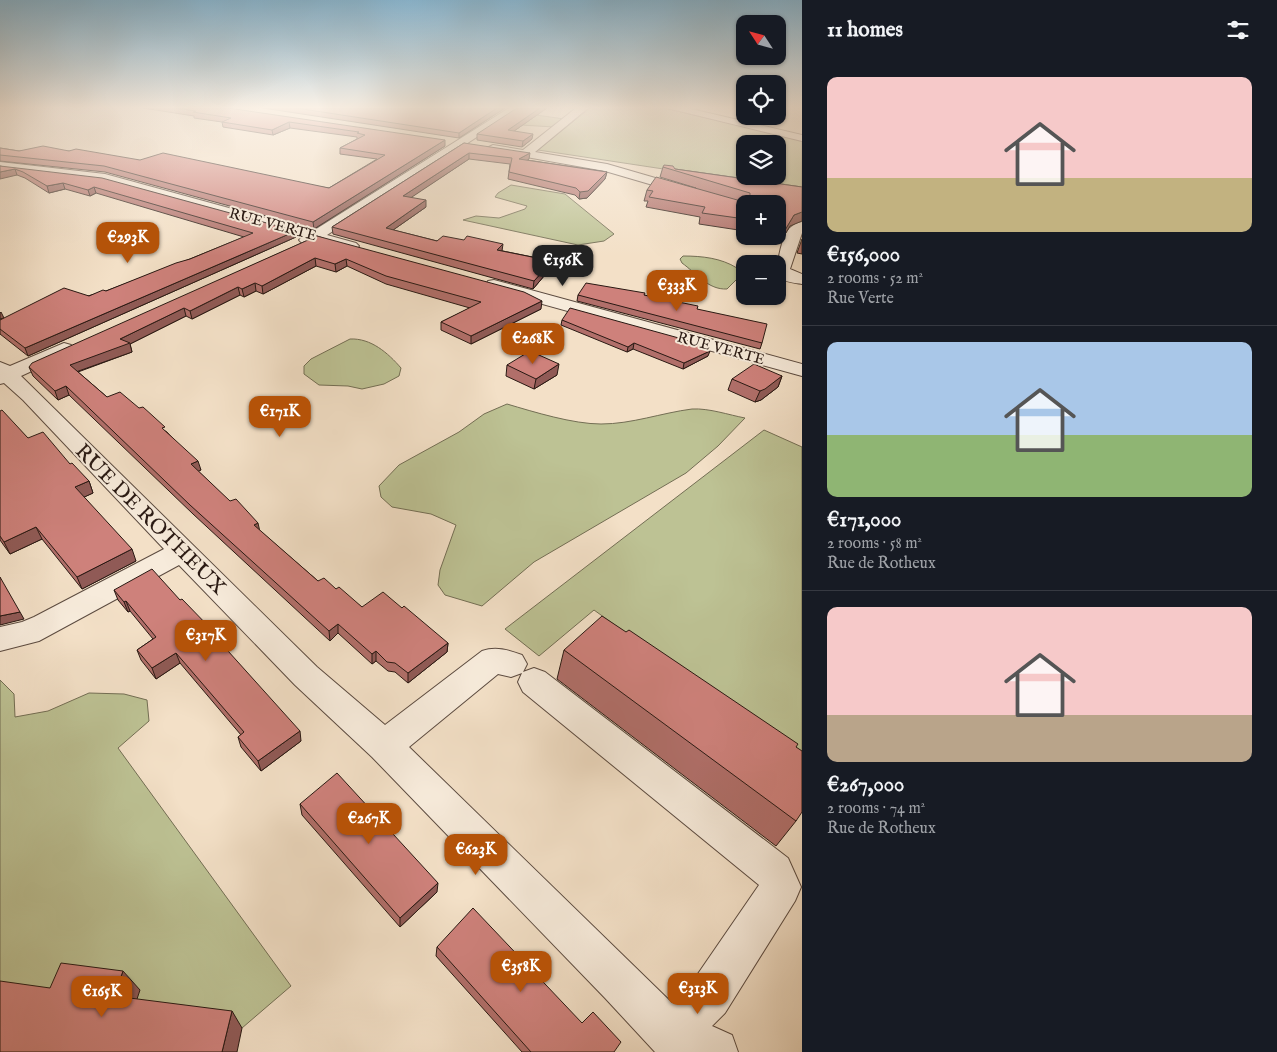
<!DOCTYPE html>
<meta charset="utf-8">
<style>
body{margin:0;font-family:"IM FELL English",serif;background:#20242c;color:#f1f3f6;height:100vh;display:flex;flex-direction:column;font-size:19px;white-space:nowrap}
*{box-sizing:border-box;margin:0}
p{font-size:16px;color:#9ea1a6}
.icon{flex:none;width:28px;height:28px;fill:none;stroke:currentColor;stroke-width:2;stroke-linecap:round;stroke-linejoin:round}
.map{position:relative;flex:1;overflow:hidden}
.side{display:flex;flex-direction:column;background:#171b24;width:475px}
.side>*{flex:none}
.needle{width:32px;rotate:306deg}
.fabs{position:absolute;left:736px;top:15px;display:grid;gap:10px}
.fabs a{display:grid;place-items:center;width:50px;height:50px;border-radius:10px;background:#171b24;box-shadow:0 1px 4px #0004;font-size:25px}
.price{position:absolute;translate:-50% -42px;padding:0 11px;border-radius:10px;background:#b45309;color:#fff;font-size:16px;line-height:32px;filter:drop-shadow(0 1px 2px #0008)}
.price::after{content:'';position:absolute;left:50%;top:30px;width:15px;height:11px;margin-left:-8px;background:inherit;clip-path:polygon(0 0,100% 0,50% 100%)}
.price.selected{background:#222;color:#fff}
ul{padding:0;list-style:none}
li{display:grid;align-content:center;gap:10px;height:265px;padding:0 25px}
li+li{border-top:1px solid #363941}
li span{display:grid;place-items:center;height:155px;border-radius:10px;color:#555}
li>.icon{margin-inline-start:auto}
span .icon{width:90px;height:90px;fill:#fffc;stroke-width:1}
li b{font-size:21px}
h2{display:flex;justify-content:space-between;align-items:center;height:60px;padding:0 25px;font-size:21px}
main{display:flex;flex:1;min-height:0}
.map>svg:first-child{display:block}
</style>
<main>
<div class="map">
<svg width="802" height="1052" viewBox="0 0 802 1052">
<rect width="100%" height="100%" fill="#f3e0c7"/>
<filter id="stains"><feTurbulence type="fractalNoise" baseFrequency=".004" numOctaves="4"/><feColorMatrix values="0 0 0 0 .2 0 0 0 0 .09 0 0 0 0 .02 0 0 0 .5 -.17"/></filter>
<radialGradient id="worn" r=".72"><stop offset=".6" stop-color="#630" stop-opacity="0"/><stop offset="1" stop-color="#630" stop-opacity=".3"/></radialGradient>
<g fill="#bdc294" stroke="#736e54" fill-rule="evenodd">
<path d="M 590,108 L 664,108 L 802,140 L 802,190 L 538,150 ZM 745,144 L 778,144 L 778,176 L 745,176 Z"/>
<path d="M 522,113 L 564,119 L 554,127 L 521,125 Z"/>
<path d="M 511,185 L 565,194 L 614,234 L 604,241 L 578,245 L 463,220 L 476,216 L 499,218 L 525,209 L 527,206 L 495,197 L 498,193 Z"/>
<path d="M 683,256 C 702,256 721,258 737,268 L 738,278 L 727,289 C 708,290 696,273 682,263 L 680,259 Z"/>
<path d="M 350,339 C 371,338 388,353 401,368 L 399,376 L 384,384 L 362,389 L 348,386 L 319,385 L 304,374 L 304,366 L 311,359 Z"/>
<path d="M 507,404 C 534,412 573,424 601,424 C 632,424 661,413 692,409 C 709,408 729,415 745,418 L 718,446 L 686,473 L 534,562 L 482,606 L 445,595 L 438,585 L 440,570 L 456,525 L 431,514 L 392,507 L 381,497 L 379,486 L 399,465 L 459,432 L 484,414 Z"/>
<path d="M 764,430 L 802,447 L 802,760 L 594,610 L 539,656 L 505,629 Z"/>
<path d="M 0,680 L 14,694 L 15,717 L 48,711 L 89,693 L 124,694 L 147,700 L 149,721 L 118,748 L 291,986 L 242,1028 L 0,997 Z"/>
</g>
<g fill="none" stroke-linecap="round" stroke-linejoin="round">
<defs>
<g id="minor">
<path d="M 509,108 L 521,108 L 327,235 L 356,243 L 359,246 L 356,249 L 351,251 L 316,241 L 307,245 L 302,243 L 299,240 L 302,237 L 104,182 L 0,170 L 0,162 L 105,174 L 313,231 Z"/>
<path d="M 576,108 L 588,108 L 535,152 L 607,164 L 745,204 L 745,212 L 605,171 L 493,151 L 487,148 L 493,145 L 523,150 Z"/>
<path d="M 667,108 L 687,108 L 802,135 L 802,141 Z"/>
<path d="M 802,222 L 802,233 L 790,269 L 802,274 L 802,284 C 796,283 783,282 779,277 C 774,272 782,240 786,233 C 789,227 796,223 802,222 Z"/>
<path d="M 494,280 L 802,364 L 802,376 L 488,289 L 486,285 L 488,281 Z"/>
<path d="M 64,343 L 71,345 L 74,349 L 71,353 L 21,376 L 317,667 L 385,725 L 482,651 C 496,646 508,650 522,655 L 527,664 L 523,672 L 534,668 L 545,672 L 788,858 L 801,887 L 795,901 L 725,1013 L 712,1026 L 732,1035 L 738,1052 L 655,1052 L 605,998 L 372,757 L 295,685 L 179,565 L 39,641 L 0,651 L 0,627 L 22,622 L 34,617 L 164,549 L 23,400 L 4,383 L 0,384 L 0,362 L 10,366 ZM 522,673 L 518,682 L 523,692 L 759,885 L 693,981 L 672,1003 L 409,747 L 498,674 L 511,677 Z"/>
</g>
</defs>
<use href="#minor" stroke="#5c4b40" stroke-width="2"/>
<use href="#minor" fill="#f7ebdb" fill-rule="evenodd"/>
</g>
<g fill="#b16f6a" stroke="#291913">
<path d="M 143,108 L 228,108 L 445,146 L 314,229 L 105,172 L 0,161 L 0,148 L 19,151 L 69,151 L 329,188 L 377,159 L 340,154 L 340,148 L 357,139 L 357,137 L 290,128 L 273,135 L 223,127 L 222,122 L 194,118 L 194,116 Z"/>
<path d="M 263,108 L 505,108 L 459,138 Z"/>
<path d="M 547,108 L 514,131 L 532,139 L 522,147 L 477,140 L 477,134 Z"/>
<path d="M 464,143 L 529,159 L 527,160 L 607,172 L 605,179 L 587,198 L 579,199 L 575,195 L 508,179 L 510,164 L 469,159 L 411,197 L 426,207 L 393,230 L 437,241 L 503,251 L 552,261 L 550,269 L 533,289 L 333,234 L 332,227 Z"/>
<path d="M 0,166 L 296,231 L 296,237 L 28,356 L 0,334 L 0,320 L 106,291 L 190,259 L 244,237 L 96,193 L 90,196 L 65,189 L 49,193 L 25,178 L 17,175 Z"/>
<path d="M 663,167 L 675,169 L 802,187 L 790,226 L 781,241 L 759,238 L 760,236 L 778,236 L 778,204 L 745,204 L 745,231 L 699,224 L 700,217 L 646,207 L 648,201 L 644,201 L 647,190 L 696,188 L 660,177 Z"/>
<path d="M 317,236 L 541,309 L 471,344 L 441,330 L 441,322 L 470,308 L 386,284 L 347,266 L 336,272 L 316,266 L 263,294 L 256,291 L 244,297 L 240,295 L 192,319 L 186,316 L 130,344 L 132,352 L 78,372 L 107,397 L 167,432 L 201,470 L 198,471 L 259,530 L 318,581 L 336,589 L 362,607 L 448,643 L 447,652 L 408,683 L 395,672 L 388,671 L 376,661 L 372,664 L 338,633 L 330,641 L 193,514 L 69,395 L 58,400 L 33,376 L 29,367 Z"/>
<path d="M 802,239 L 802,254 L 797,253 Z"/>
<path d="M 578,295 L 644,295 L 697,309 L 762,343 L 760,349 L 577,301 Z"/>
<path d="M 562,320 L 708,356 L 683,369 L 633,349 L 627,352 L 561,325 Z"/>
<path d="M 507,365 L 557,375 L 534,389 L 506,376 Z"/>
<path d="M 782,376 L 778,387 L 761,400 L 755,402 L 728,390 L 732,379 Z"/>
<path d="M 0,411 L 28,438 L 70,464 L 89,481 L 93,493 L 84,497 L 136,561 L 82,589 L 42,539 L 10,554 L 0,540 Z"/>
<path d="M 114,590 L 180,600 L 214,635 L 301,741 L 261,771 L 241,747 L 238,737 L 241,735 L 180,663 L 156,679 L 141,660 L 137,650 L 153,639 L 130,611 L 128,612 L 118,600 Z"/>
<path d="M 564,650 L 796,747 L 796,821 L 776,846 L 557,679 Z"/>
<path d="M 300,804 L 437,892 L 400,927 L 302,815 Z"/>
<path d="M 437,947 L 582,1023 L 614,1052 L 522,1052 L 436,956 Z"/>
</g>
<g fill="#905a56" stroke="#291913">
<path d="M 497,108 L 505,108 L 459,138 L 459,133 Z"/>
<path d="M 540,108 L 547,108 L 507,136 L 508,130 Z"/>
<path d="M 289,122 L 290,128 L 273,135 L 272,130 Z"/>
<path d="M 533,134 L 532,139 L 522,147 L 523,141 Z"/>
<path d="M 445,140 L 445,146 L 314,229 L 313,222 Z"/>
<path d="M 469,153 L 469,159 L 403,203 L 403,196 Z"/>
<path d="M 530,153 L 529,159 L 519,166 L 519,159 Z"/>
<path d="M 15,169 L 17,175 L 0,179 L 0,172 Z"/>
<path d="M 607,172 L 605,179 L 587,198 L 579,199 L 580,192 Z"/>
<path d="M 63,183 L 65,189 L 49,193 L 47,186 Z"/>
<path d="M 94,187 L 96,193 L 90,196 L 88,190 Z"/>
<path d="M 426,200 L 426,207 L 386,235 L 386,228 Z"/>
<path d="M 802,212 L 802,221 L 790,226 L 781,241 L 785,230 L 794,215 Z"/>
<path d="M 296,231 L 296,237 L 28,356 L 25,348 Z"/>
<path d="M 503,244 L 502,251 L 497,250 Z"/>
<path d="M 315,258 L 316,266 L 263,294 L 262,286 Z"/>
<path d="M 346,259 L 347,266 L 336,272 L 335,264 Z"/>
<path d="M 552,261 L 550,269 L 533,289 L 534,281 Z"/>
<path d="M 255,283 L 256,291 L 244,297 L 242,289 Z"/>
<path d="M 238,287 L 240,295 L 192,319 L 190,311 Z"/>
<path d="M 542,301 L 541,309 L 471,344 L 471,336 Z"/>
<path d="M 184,308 L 186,316 L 130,344 L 132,352 L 73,373 L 70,365 L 120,339 Z"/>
<path d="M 1,312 L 4,318 L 0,319 L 0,313 Z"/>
<path d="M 634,343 L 633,349 L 627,352 L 628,347 Z"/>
<path d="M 710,351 L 708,356 L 683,369 L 684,363 Z"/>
<path d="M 559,364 L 557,375 L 534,389 L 536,379 Z"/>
<path d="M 782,376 L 778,387 L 761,400 L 755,402 L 760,391 Z"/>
<path d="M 66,386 L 69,395 L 58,400 L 55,391 Z"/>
<path d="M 198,461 L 201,470 L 193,474 L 191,464 Z"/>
<path d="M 89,481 L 93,493 L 80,499 L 75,487 Z"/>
<path d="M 258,523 L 260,532 L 254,525 Z"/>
<path d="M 36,527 L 42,539 L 10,554 L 4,542 Z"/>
<path d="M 132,549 L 136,561 L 82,589 L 77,577 Z"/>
<path d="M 126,601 L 130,611 L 128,612 L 124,602 Z"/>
<path d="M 20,612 L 24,619 L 0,625 L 0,616 Z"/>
<path d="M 338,624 L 338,633 L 330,641 L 329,631 Z"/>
<path d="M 448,643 L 447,652 L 408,683 L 408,673 Z"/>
<path d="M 376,651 L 376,661 L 372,664 L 372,654 Z"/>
<path d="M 176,653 L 180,663 L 156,679 L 152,668 Z"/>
<path d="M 300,731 L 301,741 L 261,771 L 258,761 Z"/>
<path d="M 438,883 L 437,892 L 400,927 L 400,918 Z"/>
<path d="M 123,971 L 140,990 L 132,1014 L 114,996 Z"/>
<path d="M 232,1011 L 242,1028 L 237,1052 L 222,1052 Z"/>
</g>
<g fill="#ce817b" stroke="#291913">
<path d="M 176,108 L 228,108 L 445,140 L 313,222 L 104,166 L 0,155 L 0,148 L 19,151 L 43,146 L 69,151 L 76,149 L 140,160 L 163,153 L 329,188 L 385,155 L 340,148 L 365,135 L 357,133 L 359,132 L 289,122 L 272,130 L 222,122 L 231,118 L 193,112 L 196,111 Z"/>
<path d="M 296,108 L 497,108 L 459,133 Z"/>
<path d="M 517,108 L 540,108 L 508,130 L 533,134 L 523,141 L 477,134 Z"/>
<path d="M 464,143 L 530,153 L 519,159 L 607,172 L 588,191 L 580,192 L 576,188 L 509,172 L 512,158 L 469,153 L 403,196 L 426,200 L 386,228 L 437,241 L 443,236 L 464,240 L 467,236 L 503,244 L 497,250 L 552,261 L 534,281 L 332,227 Z"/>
<path d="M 664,165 L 673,166 L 675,169 L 802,187 L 802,212 L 794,215 L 785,230 L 778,229 L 778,204 L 745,204 L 745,219 L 702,213 L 705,207 L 649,197 L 653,191 L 647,190 L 656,177 L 748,203 L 750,201 L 750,193 L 663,167 Z"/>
<path d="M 0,166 L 102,178 L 296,231 L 25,348 L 0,329 L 0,320 L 64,288 L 89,296 L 103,290 L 106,291 L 176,263 L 190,259 L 253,233 L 94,187 L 88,190 L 63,183 L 47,186 L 23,172 L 15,169 L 0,172 Z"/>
<path d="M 317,236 L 524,292 L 542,301 L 471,336 L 441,322 L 481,302 L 386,276 L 346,259 L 335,264 L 315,258 L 262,286 L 255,283 L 242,289 L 238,287 L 190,311 L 184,308 L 120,339 L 130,343 L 70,365 L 107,397 L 120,392 L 139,408 L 143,407 L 165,427 L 162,428 L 198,461 L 191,464 L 230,501 L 236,499 L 258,523 L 254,525 L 318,581 L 324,578 L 336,589 L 339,587 L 362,607 L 383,592 L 402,608 L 404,606 L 448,643 L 408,673 L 395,663 L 387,662 L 376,651 L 372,654 L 338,624 L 329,631 L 190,505 L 66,386 L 55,391 L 29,367 L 32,363 Z"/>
<path d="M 586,283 L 645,293 L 644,295 L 698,306 L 697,309 L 767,324 L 762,343 L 578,295 Z"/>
<path d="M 570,308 L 686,340 L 710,351 L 684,363 L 634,343 L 628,347 L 562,320 Z"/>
<path d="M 530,351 L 559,364 L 536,379 L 507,365 Z"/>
<path d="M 754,364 L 782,376 L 765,389 L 760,391 L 732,379 Z"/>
<path d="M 2,410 L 28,438 L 43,432 L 70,464 L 72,463 L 89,481 L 75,487 L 132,549 L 77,577 L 36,527 L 4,542 L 0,536 L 0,411 Z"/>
<path d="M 152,569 L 180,600 L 182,599 L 212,630 L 210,631 L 300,731 L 258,761 L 238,737 L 244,732 L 176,653 L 152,668 L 137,650 L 156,637 L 126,601 L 124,602 L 114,590 Z"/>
<path d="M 0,577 L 20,612 L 0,616 Z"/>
<path d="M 602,616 L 626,632 L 629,630 L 798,744 L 796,747 L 802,751 L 802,812 L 796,821 L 564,650 Z"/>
<path d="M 337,773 L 438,883 L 400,918 L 300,804 Z"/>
<path d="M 473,908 L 582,1023 L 593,1012 L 621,1042 L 614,1052 L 531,1052 L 437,947 Z"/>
<path d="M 61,963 L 123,971 L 114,996 L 232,1011 L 222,1052 L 0,1052 L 0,981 L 50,988 Z"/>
</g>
<linearGradient id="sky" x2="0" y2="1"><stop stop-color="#89b8d4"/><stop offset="0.42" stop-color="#faf1e6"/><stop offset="1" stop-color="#faf1e6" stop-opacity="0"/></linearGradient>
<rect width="802" height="256" fill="url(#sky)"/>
<g text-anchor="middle" stroke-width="4" stroke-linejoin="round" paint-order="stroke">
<g font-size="15" fill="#291913" stroke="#f7ebdb">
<text transform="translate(273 224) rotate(15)" y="5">RUE VERTE</text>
<text transform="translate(721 348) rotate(15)" y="5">RUE VERTE</text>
</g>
<g font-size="21" fill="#291913" stroke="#f7ebdb">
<text transform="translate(151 519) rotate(45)" y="7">RUE DE ROTHEUX</text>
</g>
</g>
<rect width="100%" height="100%" filter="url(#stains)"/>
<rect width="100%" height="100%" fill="url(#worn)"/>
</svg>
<div class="fabs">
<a><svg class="needle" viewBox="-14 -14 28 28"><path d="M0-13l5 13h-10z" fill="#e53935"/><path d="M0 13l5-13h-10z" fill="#9ea1a6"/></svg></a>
<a><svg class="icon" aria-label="locate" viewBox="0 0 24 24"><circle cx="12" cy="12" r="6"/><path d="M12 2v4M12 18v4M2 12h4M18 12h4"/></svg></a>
<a><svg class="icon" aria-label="layers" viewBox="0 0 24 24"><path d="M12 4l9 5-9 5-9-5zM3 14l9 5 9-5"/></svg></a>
<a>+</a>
<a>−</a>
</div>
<b class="price" style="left:128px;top:264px">€293K</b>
<b class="price selected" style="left:563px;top:287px">€156K</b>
<b class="price" style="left:677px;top:312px">€333K</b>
<b class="price" style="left:533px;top:365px">€268K</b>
<b class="price" style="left:280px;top:438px">€171K</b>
<b class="price" style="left:206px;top:662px">€317K</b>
<b class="price" style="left:369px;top:845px">€267K</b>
<b class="price" style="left:476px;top:876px">€623K</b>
<b class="price" style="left:521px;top:993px">€358K</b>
<b class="price" style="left:698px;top:1015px">€313K</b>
<b class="price" style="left:102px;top:1018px">€165K</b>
</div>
<section class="side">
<h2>11 homes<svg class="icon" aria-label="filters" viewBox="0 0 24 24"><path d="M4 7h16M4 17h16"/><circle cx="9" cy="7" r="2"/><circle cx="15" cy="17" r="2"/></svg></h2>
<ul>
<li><span style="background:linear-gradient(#f6c9c9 65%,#c2b280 0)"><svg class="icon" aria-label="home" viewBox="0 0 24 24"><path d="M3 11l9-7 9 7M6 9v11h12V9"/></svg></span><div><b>€156,000</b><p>2 rooms · 52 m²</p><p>Rue Verte</p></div></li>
<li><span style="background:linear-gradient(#a9c7e8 60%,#8fb573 0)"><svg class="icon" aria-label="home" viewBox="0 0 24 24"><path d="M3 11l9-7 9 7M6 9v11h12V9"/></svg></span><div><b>€171,000</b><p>2 rooms · 58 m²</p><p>Rue de Rotheux</p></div></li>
<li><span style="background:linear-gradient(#f6c9c9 70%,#b9a48a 0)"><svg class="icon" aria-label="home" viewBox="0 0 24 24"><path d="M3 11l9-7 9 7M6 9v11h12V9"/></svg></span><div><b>€267,000</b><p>2 rooms · 74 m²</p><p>Rue de Rotheux</p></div></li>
</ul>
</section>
</main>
